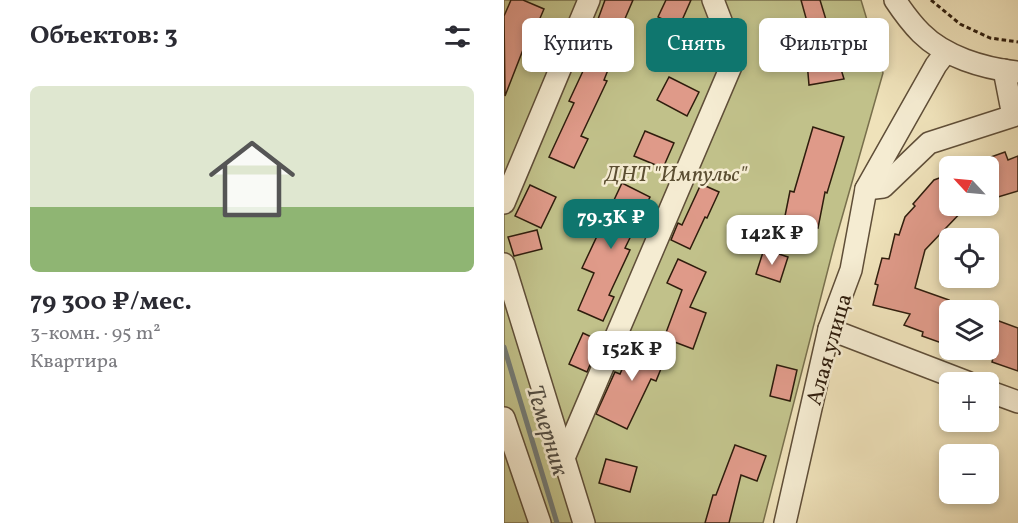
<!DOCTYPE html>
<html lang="ru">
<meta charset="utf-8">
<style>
body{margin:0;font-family:Vollkorn,serif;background:#f7f7f7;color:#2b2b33;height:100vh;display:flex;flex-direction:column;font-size:22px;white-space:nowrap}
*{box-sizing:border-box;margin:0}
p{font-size:20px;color:#7c7c81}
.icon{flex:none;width:33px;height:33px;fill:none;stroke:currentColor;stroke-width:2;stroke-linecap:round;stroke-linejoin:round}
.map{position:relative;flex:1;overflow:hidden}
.drawer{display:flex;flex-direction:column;background:#fff;width:504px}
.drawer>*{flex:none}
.top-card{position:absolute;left:18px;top:18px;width:405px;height:54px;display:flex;gap:12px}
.needle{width:39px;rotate:296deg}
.tools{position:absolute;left:435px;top:156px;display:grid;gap:12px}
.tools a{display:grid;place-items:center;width:60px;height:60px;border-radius:9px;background:#fff;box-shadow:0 3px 9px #0003;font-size:30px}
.price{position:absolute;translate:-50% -51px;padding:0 14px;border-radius:12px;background:#fff;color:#222;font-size:20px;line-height:39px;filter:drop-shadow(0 2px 3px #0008)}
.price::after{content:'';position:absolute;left:50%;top:36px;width:18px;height:14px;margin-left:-9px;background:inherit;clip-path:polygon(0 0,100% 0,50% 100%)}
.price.current{background:#0f766e;color:#fff}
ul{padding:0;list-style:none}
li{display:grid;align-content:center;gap:12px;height:318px;padding:0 30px}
li span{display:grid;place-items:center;height:186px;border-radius:9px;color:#555}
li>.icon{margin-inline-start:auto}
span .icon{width:108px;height:108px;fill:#fffc;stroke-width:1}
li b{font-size:26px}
h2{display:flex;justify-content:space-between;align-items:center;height:72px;padding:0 30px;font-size:26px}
.chip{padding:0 21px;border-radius:9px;background:#fff;box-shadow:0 3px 9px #0003;font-size:21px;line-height:54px}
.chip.current{background:#0f766e;color:#fff}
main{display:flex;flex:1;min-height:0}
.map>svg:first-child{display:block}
</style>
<main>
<section class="drawer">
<h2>Объектов: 3<svg class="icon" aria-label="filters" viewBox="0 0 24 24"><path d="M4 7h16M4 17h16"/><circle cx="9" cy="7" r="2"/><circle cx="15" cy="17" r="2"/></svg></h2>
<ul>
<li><span style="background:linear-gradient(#dfe7d0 65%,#8fb573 0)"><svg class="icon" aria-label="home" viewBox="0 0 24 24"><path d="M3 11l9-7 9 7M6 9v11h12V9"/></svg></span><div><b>79 300 ₽/мес.</b><p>3-комн. · 95 m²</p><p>Квартира</p></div></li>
</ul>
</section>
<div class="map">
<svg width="514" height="523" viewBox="0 0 514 523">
<rect width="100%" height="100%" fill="#efe2ba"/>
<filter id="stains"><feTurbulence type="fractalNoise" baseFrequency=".00333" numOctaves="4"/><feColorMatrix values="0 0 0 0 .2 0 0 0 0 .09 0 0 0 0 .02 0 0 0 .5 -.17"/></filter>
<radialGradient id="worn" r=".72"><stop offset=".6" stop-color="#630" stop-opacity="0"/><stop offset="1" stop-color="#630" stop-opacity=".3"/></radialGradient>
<path fill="#c1c18a" stroke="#786f4c" stroke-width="1.5" d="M 0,0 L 357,0 L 379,73 L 331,242 L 259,523 L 0,523 Z"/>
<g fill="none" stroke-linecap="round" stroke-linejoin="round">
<path stroke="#737b76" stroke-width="5" d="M 0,347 L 53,523"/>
</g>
<g fill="#df9a89" stroke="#2f1d0d" stroke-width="1.5">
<path d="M 7,0 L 19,0 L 40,9 L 27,39 L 24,37 L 1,96 L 0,16 Z"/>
<path d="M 101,0 L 129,0 L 120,21 L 123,22 L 100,80 L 103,81 L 77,136 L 84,139 L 70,168 L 45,157 L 70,103 L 65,101 L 87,54 L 82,52 Z"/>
<path d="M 162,0 L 187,0 L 175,27 L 154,17 Z"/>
<path d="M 297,0 L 316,0 L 340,79 L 305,85 L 301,38 L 307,36 Z"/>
<path d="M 165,77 L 195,92 L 183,116 L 153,100 Z"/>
<path d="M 309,127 L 340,137 L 323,193 L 321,192 L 314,228 L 280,221 L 286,191 L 290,192 Z"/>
<path d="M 141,131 L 170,143 L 159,168 L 130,156 Z"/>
<path d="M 501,152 L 504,160 L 514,156 L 514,191 L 484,200 L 484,158 Z"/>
<path d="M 446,174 L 446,206 L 463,206 L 421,250 L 411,288 L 445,300 L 444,303 L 446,303 L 446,346 L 418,336 L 419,332 L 400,325 L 406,314 L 369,305 L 374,285 L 371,284 L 378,258 L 385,259 L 391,234 L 395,235 L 401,217 L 411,206 L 409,204 L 430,180 Z"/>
<path d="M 118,183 L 146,197 L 121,248 L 126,250 L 105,295 L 110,297 L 99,321 L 74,310 L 90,273 L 78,268 Z"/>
<path d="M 197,184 L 215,192 L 203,218 L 201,217 L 186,249 L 167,240 L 174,223 L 178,225 Z"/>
<path d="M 26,185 L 52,197 L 37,228 L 11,216 Z"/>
<path d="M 33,230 L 38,249 L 10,256 L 4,237 Z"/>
<path d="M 260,249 L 284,257 L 276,282 L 252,274 Z"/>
<path d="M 174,259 L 202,272 L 186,307 L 202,313 L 189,349 L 160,338 L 178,290 L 163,283 Z"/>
<path d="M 484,317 L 514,328 L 514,371 L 488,362 L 489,358 L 484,356 Z"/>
<path d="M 79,333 L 96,341 L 83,372 L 65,364 Z"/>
<path d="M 133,335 L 165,349 L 152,381 L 147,379 L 123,429 L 92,414 L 111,372 L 116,374 Z"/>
<path d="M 273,365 L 293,370 L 286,401 L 266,396 Z"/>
<path d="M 231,445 L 262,456 L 253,481 L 237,475 L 225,523 L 201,523 L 209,495 L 212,495 Z"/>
<path d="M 102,459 L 133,467 L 126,492 L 95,483 Z"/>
</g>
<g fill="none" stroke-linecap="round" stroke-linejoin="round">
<defs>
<g id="minor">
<path d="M 391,0 C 399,12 407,23 417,33 C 441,57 479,68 512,72"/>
<path d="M 362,189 L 379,187 L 425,143 L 509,116 L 500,70"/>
<path d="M 0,203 L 85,0"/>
<path d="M 0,264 L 80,523"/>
<path d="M 325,329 L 463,382"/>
<path d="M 484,391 L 514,402"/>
<path d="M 0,418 L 36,523"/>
<path d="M 60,458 L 231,57 L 209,0"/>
<path d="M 281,523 L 325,329 L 347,270 L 362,189 L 432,65 L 442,52"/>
</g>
</defs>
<use href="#minor" stroke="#5f4e38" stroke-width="24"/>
<path stroke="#2f1d0d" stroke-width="3" stroke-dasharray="4.5 3" stroke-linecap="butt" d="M 427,0 L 456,24 L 486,38 L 514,42"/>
<use href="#minor" stroke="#f5ecd2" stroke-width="21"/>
</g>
<g text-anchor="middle" stroke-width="5" stroke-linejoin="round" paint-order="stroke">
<g font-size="22" font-style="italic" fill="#5b4e32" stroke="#f5ecd2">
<text x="172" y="181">ДНТ "Импульс"</text>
</g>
<g font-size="22" fill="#2f1d0d" stroke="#f5ecd2">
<text transform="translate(324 349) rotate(-74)" y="8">Алая улица</text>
</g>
<g font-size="24" font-style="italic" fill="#514c42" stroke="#f5ecd2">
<text transform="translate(44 430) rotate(73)" y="8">Темерник</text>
</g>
</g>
<rect width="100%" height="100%" filter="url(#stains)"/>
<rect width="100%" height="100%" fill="url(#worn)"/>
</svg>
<div class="tools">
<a><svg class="needle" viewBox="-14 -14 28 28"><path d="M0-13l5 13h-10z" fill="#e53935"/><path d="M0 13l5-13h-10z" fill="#7c7c81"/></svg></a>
<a><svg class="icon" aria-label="locate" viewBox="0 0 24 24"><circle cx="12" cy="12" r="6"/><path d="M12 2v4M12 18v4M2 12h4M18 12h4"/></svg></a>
<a><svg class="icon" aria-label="layers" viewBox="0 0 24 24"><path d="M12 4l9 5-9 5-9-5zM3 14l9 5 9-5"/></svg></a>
<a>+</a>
<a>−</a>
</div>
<b class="price current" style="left:107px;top:250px">79.3K ₽</b>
<b class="price" style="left:268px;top:266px">142K ₽</b>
<b class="price" style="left:128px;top:382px">152K ₽</b>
<div class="top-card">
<a class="chip">Купить</a>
<a class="chip current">Снять</a>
<a class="chip">Фильтры</a>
</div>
</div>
</main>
